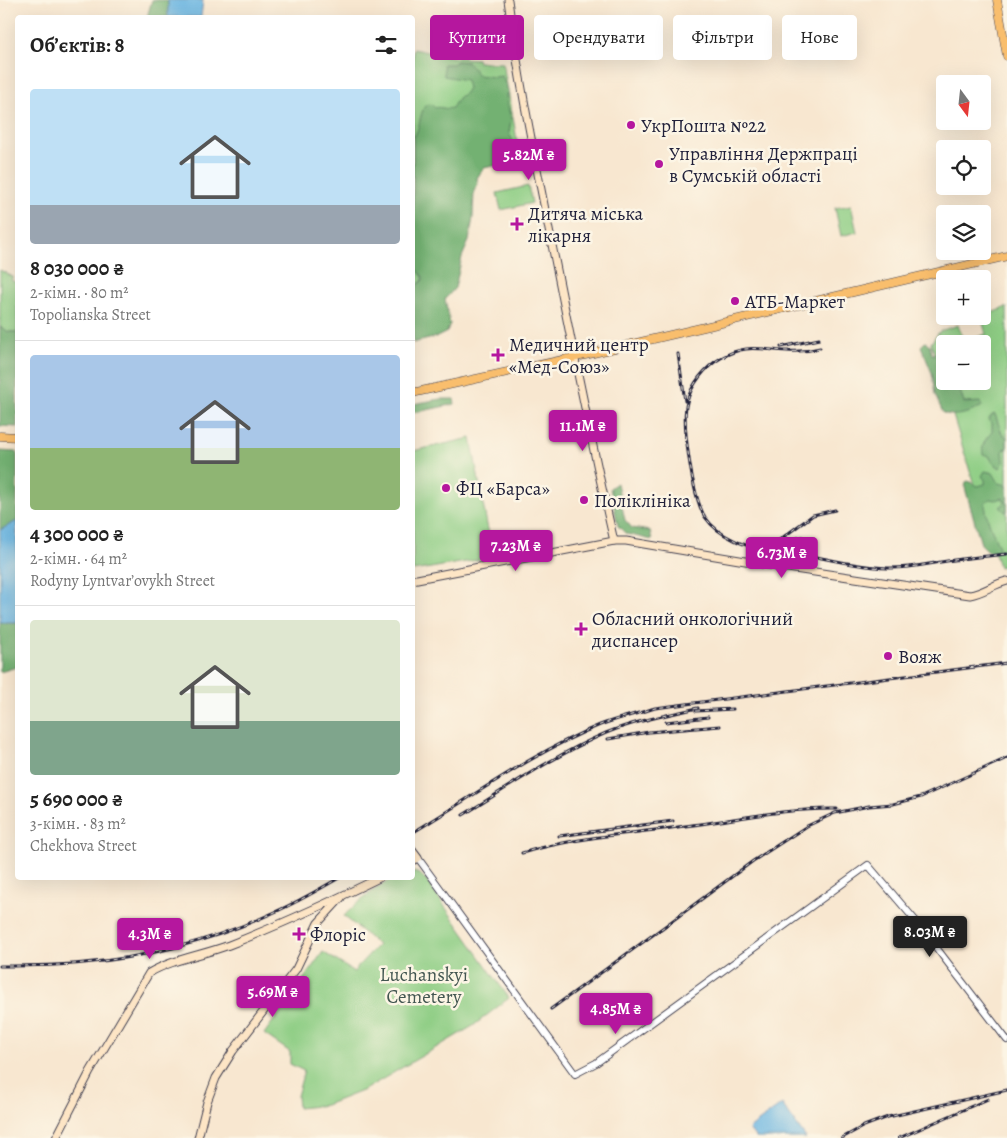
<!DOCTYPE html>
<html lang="uk">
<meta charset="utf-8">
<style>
body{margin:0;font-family:Alegreya,serif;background:#f2f2f2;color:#222;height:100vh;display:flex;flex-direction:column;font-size:19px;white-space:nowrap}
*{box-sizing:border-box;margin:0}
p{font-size:16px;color:#767676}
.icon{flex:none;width:28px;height:28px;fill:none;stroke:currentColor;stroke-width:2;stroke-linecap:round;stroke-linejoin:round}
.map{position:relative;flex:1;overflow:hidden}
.sheet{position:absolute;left:15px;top:15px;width:400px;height:865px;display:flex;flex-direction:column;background:#fff;border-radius:5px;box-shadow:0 5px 20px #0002}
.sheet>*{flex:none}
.banner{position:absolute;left:430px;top:15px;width:475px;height:45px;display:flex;gap:10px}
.needle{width:32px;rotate:165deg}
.fabs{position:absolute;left:936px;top:75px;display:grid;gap:10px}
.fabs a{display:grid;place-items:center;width:55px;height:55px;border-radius:5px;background:#fff;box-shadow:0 5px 20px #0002;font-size:25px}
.price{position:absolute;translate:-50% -42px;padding:0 11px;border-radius:5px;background:#b5179e;color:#fff;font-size:16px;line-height:32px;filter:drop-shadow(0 1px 2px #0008)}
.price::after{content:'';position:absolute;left:50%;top:30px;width:15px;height:11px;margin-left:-8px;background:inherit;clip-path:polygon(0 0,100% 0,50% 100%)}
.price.on{background:#222;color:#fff}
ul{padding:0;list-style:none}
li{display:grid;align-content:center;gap:10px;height:265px;padding:0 15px}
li+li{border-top:1px solid #e0e0e0}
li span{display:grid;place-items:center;height:155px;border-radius:5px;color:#555}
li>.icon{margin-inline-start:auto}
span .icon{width:90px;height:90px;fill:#fffc;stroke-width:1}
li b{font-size:21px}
h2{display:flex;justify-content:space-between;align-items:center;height:60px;padding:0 15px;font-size:21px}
.pill{padding:0 18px;border-radius:5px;background:#fff;box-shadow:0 5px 20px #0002;font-size:18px;line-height:45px}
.pill.on{background:#b5179e;color:#fff}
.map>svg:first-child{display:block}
</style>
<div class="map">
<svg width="1007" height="1138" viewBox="0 0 1007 1138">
<rect width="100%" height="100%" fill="#fcf5e5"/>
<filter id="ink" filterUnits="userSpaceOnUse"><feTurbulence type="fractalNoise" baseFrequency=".02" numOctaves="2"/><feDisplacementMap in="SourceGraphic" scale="10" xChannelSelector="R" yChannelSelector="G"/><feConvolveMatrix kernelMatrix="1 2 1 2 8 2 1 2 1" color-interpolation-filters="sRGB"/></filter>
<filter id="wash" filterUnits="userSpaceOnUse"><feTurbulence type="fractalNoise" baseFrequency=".0096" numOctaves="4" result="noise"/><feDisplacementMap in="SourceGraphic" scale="20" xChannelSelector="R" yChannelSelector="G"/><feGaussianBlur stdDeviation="1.12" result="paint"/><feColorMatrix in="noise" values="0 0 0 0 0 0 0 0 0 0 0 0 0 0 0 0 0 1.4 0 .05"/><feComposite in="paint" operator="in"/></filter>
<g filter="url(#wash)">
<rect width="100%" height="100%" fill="#f8e7d0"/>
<g fill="#8fce85" stroke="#587860" fill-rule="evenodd">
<path d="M 413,49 L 452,57 L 477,59 L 478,62 L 503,63 L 519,151 L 475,156 L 445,250 L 413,303 Z"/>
<path d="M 528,186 L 532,203 L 501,210 L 497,193 Z"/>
<path d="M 851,205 L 857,232 L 841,236 L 835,208 Z"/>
<path d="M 0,270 L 13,277 L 11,280 L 17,283 L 17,332 L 9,332 L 0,327 Z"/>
<path d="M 1007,307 L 1007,565 L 999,567 L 931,343 L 940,331 L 958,325 L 964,342 L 986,334 L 981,317 ZM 945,344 L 982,344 L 982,381 L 945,381 Z"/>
<path d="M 471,438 L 487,525 L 495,557 L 413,571 L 413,451 Z"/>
<path d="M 413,872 L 420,874 L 426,880 L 509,998 L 473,1026 L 364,1090 L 326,1105 L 298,1108 L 297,1096 L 304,1071 L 290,1064 L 290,1052 L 264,1034 L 323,952 L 354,972 L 359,965 L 378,945 L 344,916 C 353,906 383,881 396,878 C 401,876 408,878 412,878 Z"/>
</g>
<g fill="#73b172" stroke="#4a6a56">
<path d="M 152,0 L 168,0 L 168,17 L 147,17 Z"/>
<path d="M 457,61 L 468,62 L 478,75 L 494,77 L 502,76 L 507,88 L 506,96 L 511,120 L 509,133 L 513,141 L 514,154 L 503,164 L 484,168 L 477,178 L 478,184 L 474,191 L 473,218 L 469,241 L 462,257 L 455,288 L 445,299 L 450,324 L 447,332 L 437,337 L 413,343 L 413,289 L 423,280 L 423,277 L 416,268 L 413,267 L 413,139 C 420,129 419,116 425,105 L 431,104 L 435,108 C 440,106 446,110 452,108 L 458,98 L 465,93 L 468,88 L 466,80 L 444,76 L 443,64 L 453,64 Z"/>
<path d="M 0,327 L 9,332 L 17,332 L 17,427 L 0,426 Z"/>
<path d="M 925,342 L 930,345 L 932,354 L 938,354 L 944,357 L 945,381 L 957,381 L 964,403 L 981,402 L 982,406 C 972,413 954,418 943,413 L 935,395 L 932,373 L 921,346 Z"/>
<path d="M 440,399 L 454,399 L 455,404 L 413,413 L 413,404 Z"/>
<path d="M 995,414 L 1002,434 L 1007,438 L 1007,447 L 1003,451 L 1004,462 L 1000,468 L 993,463 L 989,456 L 983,454 C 981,445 986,438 992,432 L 992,426 L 989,419 L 992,415 Z"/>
<path d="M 0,451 L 17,452 L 17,521 L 0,530 Z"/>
<path d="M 985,471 L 993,473 L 999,483 L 1007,485 L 1007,511 L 1005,512 L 1000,507 L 1005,503 L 1003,498 L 995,500 L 990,499 L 985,502 C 985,516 994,535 999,547 L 997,552 L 989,552 L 981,544 L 965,488 L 966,482 L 968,481 L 978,486 L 985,484 L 985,480 L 982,476 Z"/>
<path d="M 617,483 L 625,520 L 632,528 L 650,531 L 652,540 L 626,534 L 618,526 L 610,488 Z"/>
<path d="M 0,623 L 18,623 L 17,667 L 0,672 Z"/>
</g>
<g fill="#69b5e2" stroke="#466c8e">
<path d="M 168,0 L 203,0 L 201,17 L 168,17 Z"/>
<path d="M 17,521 L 17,623 L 0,623 L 0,530 Z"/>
<path d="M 782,1104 L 806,1138 L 756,1138 L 749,1129 Z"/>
</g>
</g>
<g filter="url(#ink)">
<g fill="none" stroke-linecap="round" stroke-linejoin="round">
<defs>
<path id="tertiary" d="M 418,858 L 575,1074 L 596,1063 L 868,865 L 915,920 L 1007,1040"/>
<g id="secondary">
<path d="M 508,0 C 519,82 536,164 552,245 C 572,344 591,443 614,541"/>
<path d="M 412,580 L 614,541 L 626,541 L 781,567 L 970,595 C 983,593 994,584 1007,581"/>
<path d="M 412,850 L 418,858 L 412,861"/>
<path d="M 56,1138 L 90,1072 L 149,973 C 173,959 203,955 229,945 C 280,925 330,902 379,878"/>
<path d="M 198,1138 L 207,1102 L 216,1078 L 233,1051 L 296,969 L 318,923 L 341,898"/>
</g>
<g id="primary">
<path d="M 997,0 L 1007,56"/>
<path d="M 412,393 L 585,355 L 1007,256"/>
<path d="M 0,436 L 18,437"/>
</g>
</defs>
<use href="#tertiary" stroke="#424051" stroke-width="8"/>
<use href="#secondary" stroke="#424051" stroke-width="9"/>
<use href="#primary" stroke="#424051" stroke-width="9"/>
<use href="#tertiary" stroke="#fff" stroke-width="6"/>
<use href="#secondary" stroke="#fde5c5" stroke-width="7"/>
<use href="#primary" stroke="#f9be6d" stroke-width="8"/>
<defs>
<g id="rail">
<path d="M 781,347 L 819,339"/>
<path d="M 820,348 C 809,351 799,352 787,351 C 760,350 746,343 721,358 C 705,367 691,385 687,402 C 681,423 693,498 705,517 C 712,527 723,535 734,540 C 755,551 778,550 801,554 C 829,559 857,567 887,568 C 907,569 927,564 947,561 C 967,558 987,556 1007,554"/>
<path d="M 678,354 L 685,401"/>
<path d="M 778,543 L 802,537"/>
<path d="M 764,545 L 778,541 L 813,515 L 835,510"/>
<path d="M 696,711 L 733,709"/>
<path d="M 666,722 L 708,717"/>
<path d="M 608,739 L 649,732 L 720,726"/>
<path d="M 463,815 C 510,786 555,755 606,733 C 635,721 667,715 698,708"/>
<path d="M 412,833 C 474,796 534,752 600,725 C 618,718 637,714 655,708 L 1007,663"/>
<path d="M 559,836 L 673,821"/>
<path d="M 522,853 C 574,837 631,834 685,826 C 735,820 786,808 837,809"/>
<path d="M 0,966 C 28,966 56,966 84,963 C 149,957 216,939 275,912 C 298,902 318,890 339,878"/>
<path d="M 551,1009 L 672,921 L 753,861 L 807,826 L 835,813 L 869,806 L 893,804 L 921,797 L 1007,758"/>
<path d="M 842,1138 L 864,1126 L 888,1117 L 1007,1090"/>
<path d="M 899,1138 L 988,1099"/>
</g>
</defs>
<use href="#rail" stroke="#22223b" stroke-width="3"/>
<use href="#rail" stroke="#fcf5e5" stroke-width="1" stroke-dasharray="4" stroke-linecap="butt"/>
</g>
</g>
<g fill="#b5179e" stroke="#fcf5e5" stroke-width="2">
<circle cx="631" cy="125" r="5"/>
<circle cx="659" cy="164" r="5"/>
<path d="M514.5 216.5h5v5h5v5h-5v5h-5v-5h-5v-5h5z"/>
<circle cx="735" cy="301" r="5"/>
<path d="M495.5 347.5h5v5h5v5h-5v5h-5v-5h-5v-5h5z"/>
<circle cx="446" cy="488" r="5"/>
<circle cx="584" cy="500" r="5"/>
<path d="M578.5 621.5h5v5h5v5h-5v5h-5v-5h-5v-5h5z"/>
<circle cx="888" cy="656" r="5"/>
<path d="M296.5 926.5h5v5h5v5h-5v5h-5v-5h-5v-5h5z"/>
</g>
<g text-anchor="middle" stroke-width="5" stroke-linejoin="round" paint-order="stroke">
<g font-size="19" fill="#22223b" stroke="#fcf5e5" text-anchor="start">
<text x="641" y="132">УкрПошта №22</text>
<text x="669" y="160">Управління Держпраці<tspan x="669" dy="22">в Сумській області</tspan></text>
<text x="528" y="220">Дитяча міська<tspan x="528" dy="22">лікарня</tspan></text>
<text x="745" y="308">АТБ-Маркет</text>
<text x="509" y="351">Медичний центр<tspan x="509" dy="22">«Мед-Союз»</tspan></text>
<text x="456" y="495">ФЦ «Барса»</text>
<text x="594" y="507">Поліклініка</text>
<text x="592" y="625">Обласний онкологічний<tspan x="592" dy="22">диспансер</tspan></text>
<text x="898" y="663">Вояж</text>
<text x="310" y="941">Флоріс</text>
</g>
<g font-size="19" fill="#435651" stroke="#fcf5e5">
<text x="424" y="981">Luchanskyi<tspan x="424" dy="22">Cemetery</tspan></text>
</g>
</g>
</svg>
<div class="fabs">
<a><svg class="needle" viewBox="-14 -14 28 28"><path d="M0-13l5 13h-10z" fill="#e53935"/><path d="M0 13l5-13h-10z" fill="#767676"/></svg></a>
<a><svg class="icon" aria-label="locate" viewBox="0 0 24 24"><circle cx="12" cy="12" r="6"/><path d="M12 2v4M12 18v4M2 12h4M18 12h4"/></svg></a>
<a><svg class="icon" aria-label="layers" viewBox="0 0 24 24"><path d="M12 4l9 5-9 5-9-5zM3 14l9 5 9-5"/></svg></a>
<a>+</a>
<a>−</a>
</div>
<b class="price" style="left:529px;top:181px">5.82M ₴</b>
<b class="price" style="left:583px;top:452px">11.1M ₴</b>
<b class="price" style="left:516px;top:572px">7.23M ₴</b>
<b class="price" style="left:782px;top:579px">6.73M ₴</b>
<b class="price on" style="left:930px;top:958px">8.03M ₴</b>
<b class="price" style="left:150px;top:960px">4.3M ₴</b>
<b class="price" style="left:273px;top:1018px">5.69M ₴</b>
<b class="price" style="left:616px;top:1035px">4.85M ₴</b>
<div class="banner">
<a class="pill on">Купити</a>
<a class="pill">Орендувати</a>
<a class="pill">Фільтри</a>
<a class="pill">Нове</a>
</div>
<section class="sheet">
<h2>Об’єктів: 8<svg class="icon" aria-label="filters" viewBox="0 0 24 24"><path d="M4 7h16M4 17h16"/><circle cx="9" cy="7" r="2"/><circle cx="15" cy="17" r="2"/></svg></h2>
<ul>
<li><span style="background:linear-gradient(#bfe0f5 75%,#9aa5b1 0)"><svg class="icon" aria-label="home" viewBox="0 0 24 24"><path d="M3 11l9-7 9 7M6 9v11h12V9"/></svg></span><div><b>8 030 000 ₴</b><p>2-кімн. · 80 m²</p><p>Topolianska Street</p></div></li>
<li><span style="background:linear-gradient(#a9c7e8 60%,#8fb573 0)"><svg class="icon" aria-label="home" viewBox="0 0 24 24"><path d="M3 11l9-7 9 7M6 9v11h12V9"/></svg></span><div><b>4 300 000 ₴</b><p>2-кімн. · 64 m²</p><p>Rodyny Lyntvar’ovykh Street</p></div></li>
<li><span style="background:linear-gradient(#dfe7d0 65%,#7fa58c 0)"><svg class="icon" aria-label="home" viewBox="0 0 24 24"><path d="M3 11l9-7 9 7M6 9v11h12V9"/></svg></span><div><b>5 690 000 ₴</b><p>3-кімн. · 83 m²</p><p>Chekhova Street</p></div></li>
</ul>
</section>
</div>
